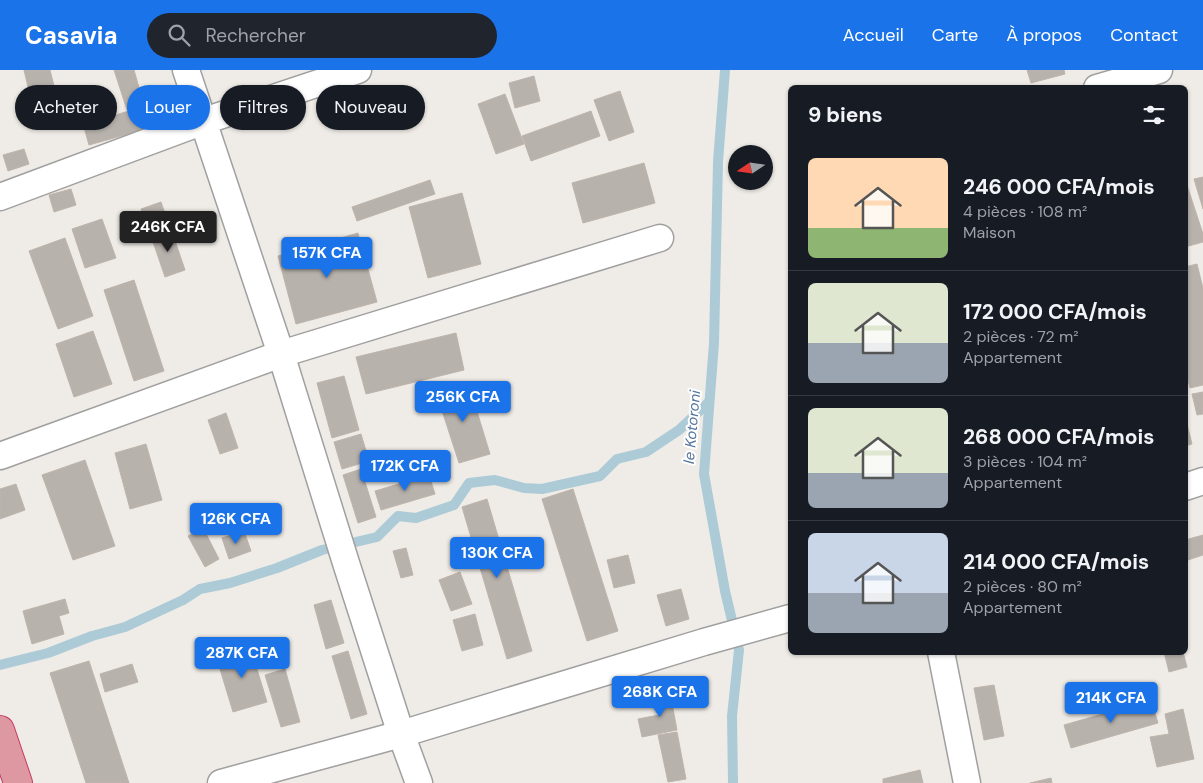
<!DOCTYPE html>
<html lang="fr">
<meta charset="utf-8">
<style>
body{margin:0;font-family:"DM Sans",sans-serif;background:#20242c;color:#f1f3f6;height:100vh;display:flex;flex-direction:column;font-size:19px;white-space:nowrap}
*{box-sizing:border-box;margin:0}
p{font-size:16px;color:#9ea1a6}
.icon{flex:none;width:28px;height:28px;fill:none;stroke:currentColor;stroke-width:2;stroke-linecap:round;stroke-linejoin:round}
.map{position:relative;flex:1;overflow:hidden}
.details{position:absolute;left:788px;top:15px;width:400px;height:570px;display:flex;flex-direction:column;background:#171b24;border-radius:8px;box-shadow:0 1px 4px #0004}
.details>*{flex:none}
.hud{position:absolute;left:15px;top:15px;width:475px;height:45px;display:flex;gap:10px}
.needle{width:32px;rotate:257deg}
.buttons{position:absolute;left:728px;top:75px;display:grid;gap:10px}
.buttons a{display:grid;place-items:center;width:45px;height:45px;border-radius:50%;background:#171b24;box-shadow:0 1px 4px #0004;font-size:25px}
.price{position:absolute;translate:-50% -42px;padding:0 11px;border-radius:5px;background:#1a73e8;color:#fff;font-size:16px;line-height:32px;filter:drop-shadow(0 1px 2px #0008)}
.price::after{content:'';position:absolute;left:50%;top:30px;width:15px;height:11px;margin-left:-8px;background:inherit;clip-path:polygon(0 0,100% 0,50% 100%)}
.price.selected{background:#222;color:#fff}
ul{padding:0;list-style:none}
li{display:flex;align-items:center;gap:15px;height:125px;padding:0 20px}
li+li{border-top:1px solid #363941}
li span{display:grid;place-items:center;flex:none;width:140px;height:100px;border-radius:8px;color:#555}
li>.icon{margin-inline-start:auto}
span .icon{width:60px;height:60px;fill:#fffc;stroke-width:1}
li b{font-size:21px}
h2{display:flex;justify-content:space-between;align-items:center;height:60px;padding:0 20px;font-size:21px}
.tag{padding:0 18px;border-radius:22px;background:#171b24;box-shadow:0 1px 4px #0004;font-size:18px;line-height:45px}
.tag.selected{background:#1a73e8;color:#fff}
header{display:flex;align-items:center;gap:30px;box-sizing:border-box;height:70px;padding:0 25px;background:#1a73e8;color:#fff}
header strong{font-size:24px}
nav{display:flex;gap:28px;margin-inline-start:auto;font-size:18px}
.search{width:350px;height:45px;background:#20242c;display:flex;align-items:center;gap:12px;box-sizing:border-box;padding:0 18px;border-radius:28px;color:#9ea1a6;font-size:19px}
.map>svg:first-child{display:block}
</style>
<header>
<strong>Casavia</strong>
<div class="search"><svg class="icon" aria-label="search" viewBox="0 0 24 24"><circle cx="10" cy="10" r="6"/><path d="M15 15l6 6"/></svg>Rechercher</div>
<nav><a>Accueil</a><a>Carte</a><a>À propos</a><a>Contact</a></nav>
</header>
<div class="map">
<svg width="1203" height="713" viewBox="0 0 1203 713">
<rect width="100%" height="100%" fill="#efece7"/>
<g fill="none" stroke-linecap="round" stroke-linejoin="round">
<g stroke="#adcbd7" stroke-width="10">
<path d="M 725,0 L 718,92 L 714,273 L 704,404 L 725,521 L 739,580 L 732,646 L 733,713"/>
<path d="M 0,595 L 48,583 L 92,566 L 125,557 L 183,530 L 200,519 L 230,513 L 277,498 L 322,480 L 377,467 L 398,446 L 416,448 L 454,435 L 469,413 L 495,410 L 524,418 L 542,419 L 600,406 L 617,389 L 646,382 L 679,360 L 709,332"/>
</g>
</g>
<g fill="#b8b2ad" stroke="#bfb4ab">
<path d="M 24,0 L 50,0 L 56,24 L 31,30 Z"/>
<path d="M 114,0 L 134,0 L 144,35 L 127,40 Z"/>
<path d="M 1027,0 L 1064,0 L 1065,4 L 1031,13 Z"/>
<path d="M 534,6 L 540,31 L 515,38 L 509,13 Z"/>
<path d="M 620,21 L 634,62 L 609,71 L 594,30 Z"/>
<path d="M 505,24 L 524,74 L 496,84 L 478,34 Z"/>
<path d="M 147,36 L 153,57 L 89,75 L 83,54 Z"/>
<path d="M 591,41 L 600,66 L 531,91 L 522,66 Z"/>
<path d="M 24,79 L 29,94 L 8,101 L 3,85 Z"/>
<path d="M 644,93 L 655,133 L 583,153 L 572,113 Z"/>
<path d="M 1203,107 L 1203,139 L 1194,109 Z"/>
<path d="M 1185,109 L 1203,164 L 1203,172 L 1185,177 Z"/>
<path d="M 430,110 L 435,124 L 357,151 L 352,137 Z"/>
<path d="M 71,119 L 76,135 L 54,142 L 49,125 Z"/>
<path d="M 462,123 L 481,194 L 428,208 L 409,137 Z"/>
<path d="M 161,132 L 168,152 L 148,158 L 141,139 Z"/>
<path d="M 102,149 L 116,188 L 85,198 L 72,159 Z"/>
<path d="M 171,159 L 185,200 L 165,207 L 151,166 Z"/>
<path d="M 358,163 L 377,232 L 296,254 L 278,186 Z"/>
<path d="M 65,168 L 93,246 L 58,259 L 29,181 Z"/>
<path d="M 1197,194 L 1203,218 L 1203,315 L 1190,318 L 1185,298 L 1185,197 Z"/>
<path d="M 134,210 L 164,301 L 134,311 L 104,220 Z"/>
<path d="M 93,261 L 112,314 L 74,327 L 56,274 Z"/>
<path d="M 456,263 L 464,300 L 366,324 L 356,287 Z"/>
<path d="M 344,306 L 359,360 L 332,368 L 317,313 Z"/>
<path d="M 468,312 L 490,384 L 459,393 L 436,322 Z"/>
<path d="M 1203,322 L 1203,344 L 1197,345 L 1192,324 Z"/>
<path d="M 226,343 L 238,378 L 220,384 L 208,350 Z"/>
<path d="M 1185,346 L 1192,374 L 1185,376 Z"/>
<path d="M 361,364 L 369,391 L 342,399 L 334,372 Z"/>
<path d="M 146,374 L 162,430 L 130,439 L 115,383 Z"/>
<path d="M 85,390 L 115,476 L 73,490 L 42,405 Z"/>
<path d="M 361,399 L 376,447 L 358,453 L 343,405 Z"/>
<path d="M 429,405 L 435,424 L 381,440 L 375,421 Z"/>
<path d="M 16,414 L 25,440 L 0,449 L 0,419 Z"/>
<path d="M 573,419 L 618,561 L 587,571 L 542,429 Z"/>
<path d="M 487,429 L 532,581 L 507,589 L 462,437 Z"/>
<path d="M 203,458 L 219,489 L 205,497 L 188,466 Z"/>
<path d="M 244,461 L 251,481 L 229,489 L 222,468 Z"/>
<path d="M 1203,465 L 1203,485 L 1185,491 L 1185,470 Z"/>
<path d="M 406,478 L 413,505 L 401,508 L 393,481 Z"/>
<path d="M 628,485 L 635,513 L 614,518 L 607,490 Z"/>
<path d="M 460,502 L 472,534 L 451,541 L 439,510 Z"/>
<path d="M 681,519 L 689,549 L 666,556 L 657,525 Z"/>
<path d="M 65,529 L 69,543 L 59,546 L 64,564 L 32,574 L 23,541 Z"/>
<path d="M 331,530 L 344,573 L 326,579 L 314,535 Z"/>
<path d="M 475,544 L 483,575 L 462,581 L 453,550 Z"/>
<path d="M 250,576 L 267,632 L 233,642 L 216,586 Z"/>
<path d="M 348,581 L 367,644 L 351,649 L 332,586 Z"/>
<path d="M 1164,582 L 1183,582 L 1187,597 L 1169,602 Z"/>
<path d="M 89,591 L 129,713 L 86,713 L 50,603 Z"/>
<path d="M 132,594 L 138,612 L 105,622 L 100,604 Z"/>
<path d="M 285,599 L 300,652 L 281,657 L 265,605 Z"/>
<path d="M 994,615 L 1004,666 L 984,670 L 974,618 Z"/>
<path d="M 670,623 L 677,660 L 642,667 L 638,649 L 659,645 L 655,626 Z"/>
<path d="M 1151,630 L 1158,653 L 1071,678 L 1064,655 Z"/>
<path d="M 1183,639 L 1194,689 L 1157,697 L 1150,667 L 1169,664 L 1165,644 Z"/>
<path d="M 677,662 L 686,709 L 668,712 L 658,665 Z"/>
<path d="M 920,700 L 923,713 L 883,713 L 883,709 Z"/>
<path d="M 1051,708 L 1052,713 L 1030,713 Z"/>
</g>
<g fill="none" stroke-linecap="round" stroke-linejoin="round">
<defs>
<g id="street">
<path d="M 186,0 L 281,284 L 346,493 L 401,664 L 419,713"/>
<path d="M 1097,18 L 1159,0"/>
<path d="M 0,127 L 204,51 L 358,0"/>
<path d="M 0,386 L 281,284 L 660,168"/>
<path d="M 1185,417 L 1203,411"/>
<path d="M 941,582 L 967,713"/>
<path d="M 221,713 L 401,664 L 704,572 L 790,548"/>
</g>
<path id="highway" d="M 0,660 L 18,713"/>
</defs>
<use href="#street" stroke="#a0a0a0" stroke-width="29"/>
<use href="#highway" stroke="#c63b64" stroke-width="30"/>
<use href="#street" stroke="#fff" stroke-width="26"/>
<use href="#highway" stroke="#dd98a2" stroke-width="28"/>
</g>
<g text-anchor="middle" stroke-width="4" stroke-linejoin="round" paint-order="stroke">
<g font-size="15" font-style="italic" fill="#54759d" stroke="#fff">
<text transform="translate(692 357) rotate(-85)" y="5">le Kotoroni</text>
</g>
</g>
</svg>
<div class="buttons">
<a><svg class="needle" viewBox="-14 -14 28 28"><path d="M0-13l5 13h-10z" fill="#e53935"/><path d="M0 13l5-13h-10z" fill="#9ea1a6"/></svg></a>
</div>
<b class="price selected" style="left:168px;top:183px">246K CFA</b>
<b class="price" style="left:327px;top:209px">157K CFA</b>
<b class="price" style="left:463px;top:353px">256K CFA</b>
<b class="price" style="left:405px;top:422px">172K CFA</b>
<b class="price" style="left:236px;top:475px">126K CFA</b>
<b class="price" style="left:497px;top:509px">130K CFA</b>
<b class="price" style="left:242px;top:609px">287K CFA</b>
<b class="price" style="left:660px;top:648px">268K CFA</b>
<b class="price" style="left:1111px;top:654px">214K CFA</b>
<div class="hud">
<a class="tag">Acheter</a>
<a class="tag selected">Louer</a>
<a class="tag">Filtres</a>
<a class="tag">Nouveau</a>
</div>
<section class="details">
<h2>9 biens<svg class="icon" aria-label="filters" viewBox="0 0 24 24"><path d="M4 7h16M4 17h16"/><circle cx="9" cy="7" r="2"/><circle cx="15" cy="17" r="2"/></svg></h2>
<ul>
<li><span style="background:linear-gradient(#ffd9b3 70%,#8fb573 0)"><svg class="icon" aria-label="home" viewBox="0 0 24 24"><path d="M3 11l9-7 9 7M6 9v11h12V9"/></svg></span><div><b>246 000 CFA/mois</b><p>4 pièces · 108 m²</p><p>Maison</p></div></li>
<li><span style="background:linear-gradient(#dfe7d0 60%,#9aa5b1 0)"><svg class="icon" aria-label="home" viewBox="0 0 24 24"><path d="M3 11l9-7 9 7M6 9v11h12V9"/></svg></span><div><b>172 000 CFA/mois</b><p>2 pièces · 72 m²</p><p>Appartement</p></div></li>
<li><span style="background:linear-gradient(#dfe7d0 65%,#9aa5b1 0)"><svg class="icon" aria-label="home" viewBox="0 0 24 24"><path d="M3 11l9-7 9 7M6 9v11h12V9"/></svg></span><div><b>268 000 CFA/mois</b><p>3 pièces · 104 m²</p><p>Appartement</p></div></li>
<li><span style="background:linear-gradient(#c9d6e8 60%,#9aa5b1 0)"><svg class="icon" aria-label="home" viewBox="0 0 24 24"><path d="M3 11l9-7 9 7M6 9v11h12V9"/></svg></span><div><b>214 000 CFA/mois</b><p>2 pièces · 80 m²</p><p>Appartement</p></div></li>
</ul>
</section>
</div>
